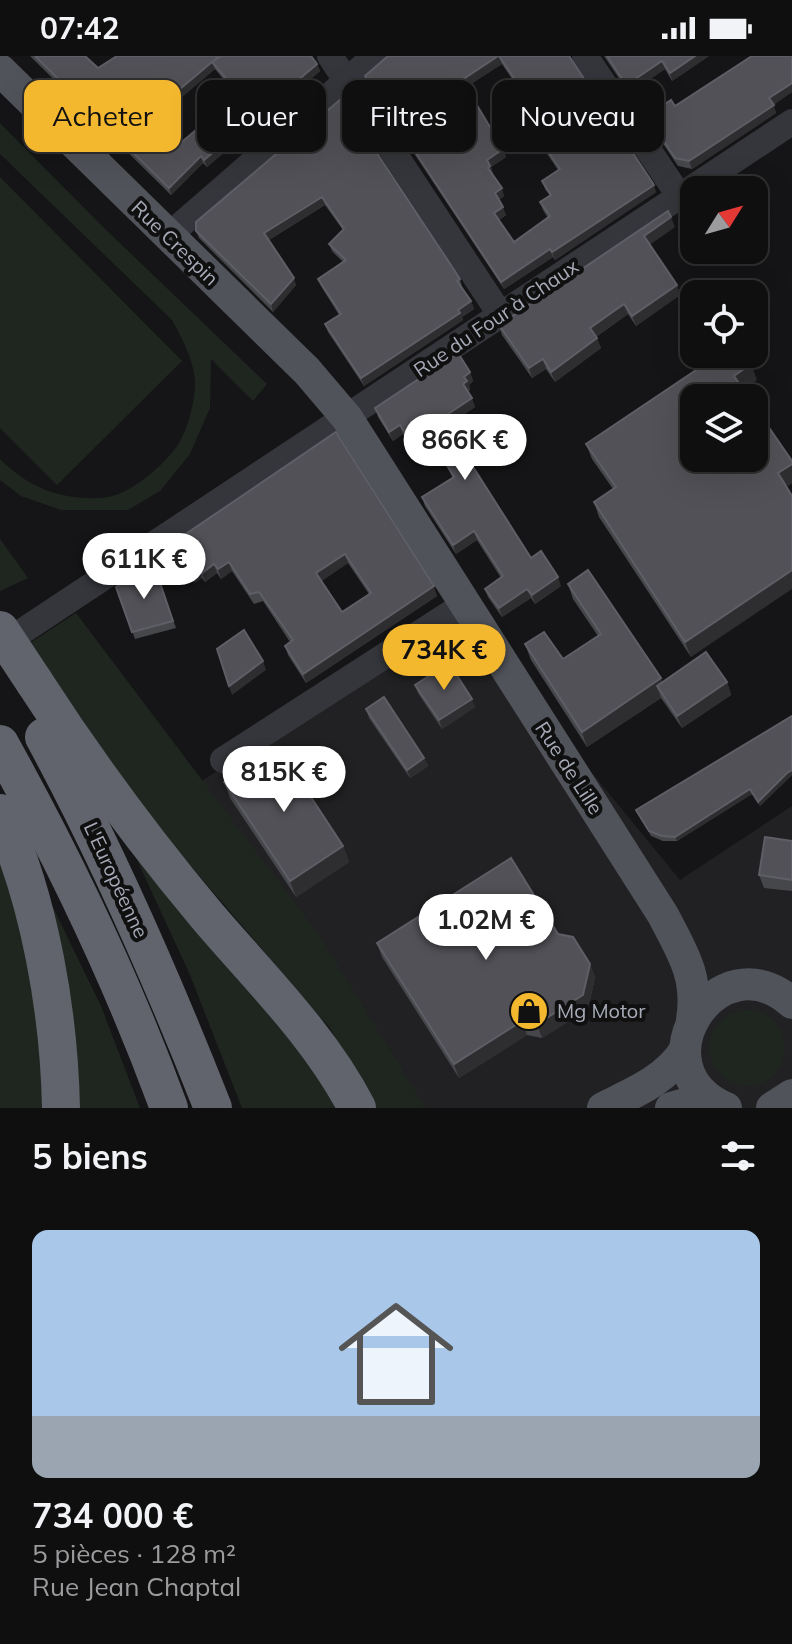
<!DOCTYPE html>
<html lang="fr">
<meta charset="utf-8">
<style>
body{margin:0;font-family:Mulish,sans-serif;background:#191819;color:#f1f3f6;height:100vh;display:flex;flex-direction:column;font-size:30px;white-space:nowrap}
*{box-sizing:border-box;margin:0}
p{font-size:26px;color:#9c9c9f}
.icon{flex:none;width:44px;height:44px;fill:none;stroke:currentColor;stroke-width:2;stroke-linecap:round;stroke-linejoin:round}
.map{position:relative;height:1052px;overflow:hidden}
.drawer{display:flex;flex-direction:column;background:#100f10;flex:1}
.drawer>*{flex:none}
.banner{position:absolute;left:24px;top:24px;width:744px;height:72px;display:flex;gap:16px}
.needle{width:52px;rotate:53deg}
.fabs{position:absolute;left:680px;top:120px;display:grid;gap:16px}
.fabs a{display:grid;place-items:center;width:88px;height:88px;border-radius:16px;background:#100f10;box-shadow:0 8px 32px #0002,0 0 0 2px #302f30;font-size:40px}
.price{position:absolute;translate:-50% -68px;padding:0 18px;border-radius:28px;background:#fff;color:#222;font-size:26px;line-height:52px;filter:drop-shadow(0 2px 4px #0008)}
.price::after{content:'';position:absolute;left:50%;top:48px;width:24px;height:18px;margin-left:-12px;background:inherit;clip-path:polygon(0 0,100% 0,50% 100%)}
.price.active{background:#f4b82f;color:#111}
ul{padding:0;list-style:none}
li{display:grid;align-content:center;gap:16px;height:424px;padding:0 32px}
li span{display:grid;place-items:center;height:248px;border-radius:16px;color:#555}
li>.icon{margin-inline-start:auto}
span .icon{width:144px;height:144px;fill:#fffc;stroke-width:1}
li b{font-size:34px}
h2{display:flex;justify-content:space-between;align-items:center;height:96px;padding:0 32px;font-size:34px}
.pill{padding:0 28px;border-radius:16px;background:#100f10;box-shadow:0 8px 32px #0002,0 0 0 2px #302f30;font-size:28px;line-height:72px}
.pill.active{background:#f4b82f;color:#111}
.status{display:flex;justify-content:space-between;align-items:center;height:56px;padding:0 40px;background:#100f10;direction:ltr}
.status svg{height:22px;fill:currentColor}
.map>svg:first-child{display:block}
</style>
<div class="status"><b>07:42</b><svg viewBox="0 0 49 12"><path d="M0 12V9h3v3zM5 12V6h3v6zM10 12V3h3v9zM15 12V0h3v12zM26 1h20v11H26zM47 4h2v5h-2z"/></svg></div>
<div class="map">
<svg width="792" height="1052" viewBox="0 0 792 1052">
<rect width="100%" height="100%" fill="#151416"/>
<path fill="#212123" d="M 464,561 L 680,824 L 792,750 L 792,1052 L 382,1052 L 330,972 L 147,759 Z"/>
<g fill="#1f2620">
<path d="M 0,67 L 101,169 L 267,328 L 253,345 L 211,303 L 210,352 L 190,398 L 160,435 L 128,454 L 61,454 L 21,440 L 0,424 L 0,403 C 28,431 60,444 100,442 C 127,442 165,409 179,387 C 188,372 195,345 195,328 C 195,307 182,282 172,264 L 0,98 Z"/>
<path d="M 0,121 L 182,305 L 57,429 L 0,372 Z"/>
<path d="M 0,483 L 28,522 L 0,535 Z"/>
<path d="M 76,557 L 319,879 L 426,1052 L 376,1052 L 330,972 L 147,759 L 30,587 Z"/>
<path d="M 120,767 L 314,996 L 341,1052 L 242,1052 L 190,919 Z"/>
<path d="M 28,800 L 101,950 L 140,1052 L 0,1052 L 0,801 Z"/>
<circle cx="747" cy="992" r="38"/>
</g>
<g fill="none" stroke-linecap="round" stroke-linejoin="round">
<g stroke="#35363b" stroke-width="26">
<path d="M 330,0 L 500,258"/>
<path d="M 585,0 L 680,141"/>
<path d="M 168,180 L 375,0"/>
<path d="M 0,590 L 792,66"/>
<path d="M 223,704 L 465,548"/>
</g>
<g stroke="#51535a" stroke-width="32">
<path d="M 0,14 L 307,315 L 347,362 L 663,859 C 682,896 699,920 692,964"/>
<path d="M 603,1052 C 633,1037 666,1024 685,994"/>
<path d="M 671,1052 L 700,1044 L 722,1051"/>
<path d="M 726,1052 C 633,1012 718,880 792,947"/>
<path d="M 772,1052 L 792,1039"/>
</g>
<g stroke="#61646c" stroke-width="38">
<path d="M 35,627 C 88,709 145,786 208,861 C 260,922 320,980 357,1052"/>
<path d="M 44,681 C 109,801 163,925 213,1052"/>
<path d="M 0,688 C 65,805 123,926 169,1052"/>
<path d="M 0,757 C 40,845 59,956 61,1052"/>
</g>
<path stroke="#61646c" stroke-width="38" d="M 0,574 L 35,627"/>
</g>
<g fill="#46474b" fill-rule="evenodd">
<path d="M 30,0 L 85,0 L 98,12 L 117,0 L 317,8 L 320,15 L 207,111 L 203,107 L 171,139 ZM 215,13 L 237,40 L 171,95 L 146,71 Z"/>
<path d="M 388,0 L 571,0 L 571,5 L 656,136 L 555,204 L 553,201 L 504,233 L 368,28 L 365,20 ZM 502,8 L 539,63 L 530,69 L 533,77 L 558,114 L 542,125 L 545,133 L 550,140 L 540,146 L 543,154 L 548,162 L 514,186 L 499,164 L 506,159 L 499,144 L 504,140 L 492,118 L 493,118 L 491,111 L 506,101 L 466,31 Z"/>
<path d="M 604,0 L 709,0 L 672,25 L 665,13 L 629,37 Z"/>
<path d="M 792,0 L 792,36 L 773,49 L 776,57 L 692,113 L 678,110 L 650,68 L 647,60 L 675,50 Z"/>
<path d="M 341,43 L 460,223 L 462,231 L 471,245 L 474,253 L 462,261 L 463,264 L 364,330 L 328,276 L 325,268 L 339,259 L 321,230 L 318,223 L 343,206 L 332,195 L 329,188 L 343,174 L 325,149 L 269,184 L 296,229 L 273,256 L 199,182 L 196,175 Z"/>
<path d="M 675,171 L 650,188 L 677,229 L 680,239 L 636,270 L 628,258 L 596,281 L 601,292 L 555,326 L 546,313 L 532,322 L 502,279 L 499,269 Z"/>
<path d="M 470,316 L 473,325 L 469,329 L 470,334 L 468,336 L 475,351 L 447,370 L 531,502 L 561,530 L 535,548 L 531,542 L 502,561 L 488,541 L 485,533 L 501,522 L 477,484 L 456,498 L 425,450 L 422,441 L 453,422 L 426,374 L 408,386 L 403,378 L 393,385 L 378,361 L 375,352 Z"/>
<path d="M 757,324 L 743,333 L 792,405 L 792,427 L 786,431 L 691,601 L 599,461 L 594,446 L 613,433 L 592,403 L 586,388 Z"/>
<path d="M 336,376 L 437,540 L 306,627 L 288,599 L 285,590 L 290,586 L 263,545 L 254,548 L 232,515 L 221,523 L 217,517 L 205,526 L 202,522 L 195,527 L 180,482 ZM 348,507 L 369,538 L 342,556 L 321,525 Z"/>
<path d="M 155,512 L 176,572 L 135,583 L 116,531 Z"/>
<path d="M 568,528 L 663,626 L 727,626 L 731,639 L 682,672 L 661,642 L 587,691 L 531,604 L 525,588 L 563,603 L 598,580 L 573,543 Z"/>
<path d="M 415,629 L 475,651 L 442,673 L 418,637 Z"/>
<path d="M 366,653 L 424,702 L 428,710 L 410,722 L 369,662 Z"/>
<path d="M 792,660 L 792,719 L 760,750 L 752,738 L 677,785 L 663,785 L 651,780 L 636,754 Z"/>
<path d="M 224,726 L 343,790 L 349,806 L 296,841 L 230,742 Z"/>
<path d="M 792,785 L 792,835 L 764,832 L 759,819 Z"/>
<path d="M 558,878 L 590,908 L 595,922 L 588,953 L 542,982 L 527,979 L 459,1022 L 382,901 L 377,887 Z"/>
</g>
<g fill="#2e2e31">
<path d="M 499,0 L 502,8 L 464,32 L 462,24 Z"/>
<path d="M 695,0 L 709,0 L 672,25 L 670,17 Z"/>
<path d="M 662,5 L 665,13 L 629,37 L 626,29 Z"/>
<path d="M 212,6 L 215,13 L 144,74 L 141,66 Z"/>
<path d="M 317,8 L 320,15 L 207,111 L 204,104 Z"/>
<path d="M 792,27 L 792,36 L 772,50 L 769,42 Z"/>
<path d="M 774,49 L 776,57 L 692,113 L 689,105 Z"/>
<path d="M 503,93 L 506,101 L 491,111 L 493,118 L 491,119 L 487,104 Z"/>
<path d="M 201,100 L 203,107 L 171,139 L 169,132 Z"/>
<path d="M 654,129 L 656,136 L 555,204 L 552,196 Z"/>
<path d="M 502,132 L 504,140 L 498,145 L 495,137 Z"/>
<path d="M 322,141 L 325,149 L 267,185 L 264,177 Z"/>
<path d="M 503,151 L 506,159 L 497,165 L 494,157 Z"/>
<path d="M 671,161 L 675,171 L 648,190 L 644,180 Z"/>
<path d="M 550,193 L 553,201 L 504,233 L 501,226 Z"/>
<path d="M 294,222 L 296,229 L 273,256 L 271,248 Z"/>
<path d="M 677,229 L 680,239 L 636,270 L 632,260 Z"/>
<path d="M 471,245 L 474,253 L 462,261 L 463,264 L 364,330 L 361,322 Z"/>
<path d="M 624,248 L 628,258 L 594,282 L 590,272 Z"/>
<path d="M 597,282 L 601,292 L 555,326 L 551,316 Z"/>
<path d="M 543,303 L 546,313 L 532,322 L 529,312 Z"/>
<path d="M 751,308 L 757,324 L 740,336 L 734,320 Z"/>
<path d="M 470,316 L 473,325 L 469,329 L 470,334 L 466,337 L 463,328 L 464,321 Z"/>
<path d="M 472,342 L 475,351 L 445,371 L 442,362 Z"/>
<path d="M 422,365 L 426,374 L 408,386 L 405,377 Z"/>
<path d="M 400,369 L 403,378 L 393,385 L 389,376 Z"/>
<path d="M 792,408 L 792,427 L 783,433 L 778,417 Z"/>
<path d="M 474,475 L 477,484 L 456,498 L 453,489 Z"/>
<path d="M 345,498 L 348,507 L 319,527 L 316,517 Z"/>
<path d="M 229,506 L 232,515 L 221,523 L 218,513 Z"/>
<path d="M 214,508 L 217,517 L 205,526 L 202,517 Z"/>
<path d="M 199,513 L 202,522 L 195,527 L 192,517 Z"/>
<path d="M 792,514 L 792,533 L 691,601 L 685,586 Z"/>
<path d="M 558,521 L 561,530 L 535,548 L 532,539 Z"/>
<path d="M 434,530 L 437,540 L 306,627 L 303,618 Z"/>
<path d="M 527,533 L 531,542 L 502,561 L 499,552 Z"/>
<path d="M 263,605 L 266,614 L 232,639 L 229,630 Z"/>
<path d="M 661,622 L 667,638 L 657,630 L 661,642 L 587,691 L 582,676 Z"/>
<path d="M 727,626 L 731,639 L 682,672 L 677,660 Z"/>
<path d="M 472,643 L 475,651 L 442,673 L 439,664 Z"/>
<path d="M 424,702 L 428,710 L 410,722 L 407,714 Z"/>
<path d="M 792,714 L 792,719 L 760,750 L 758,746 L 787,717 Z"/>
<path d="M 750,733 L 752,738 L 677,785 L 675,781 Z"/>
<path d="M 343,790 L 349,806 L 296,841 L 290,825 Z"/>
<path d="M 590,908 L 595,922 L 588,953 L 542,982 L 537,968 Z"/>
<path d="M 522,965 L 527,979 L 459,1022 L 454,1008 Z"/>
</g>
<g fill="#515157" stroke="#5e5f66" stroke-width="2" fill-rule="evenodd">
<path d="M 35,0 L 85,0 L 98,12 L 117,0 L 219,0 L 141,66 L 171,95 L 239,38 L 212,6 L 221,0 L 311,0 L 317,8 L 204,104 L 201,100 L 169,132 Z"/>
<path d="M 388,0 L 498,0 L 462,24 L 503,93 L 487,104 L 490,110 L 488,112 L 502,132 L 495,137 L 503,151 L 494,157 L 514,186 L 550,160 L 540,146 L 551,139 L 542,125 L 560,113 L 530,69 L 541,62 L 499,0 L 569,0 L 654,129 L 552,196 L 550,193 L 501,226 L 365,20 Z"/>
<path d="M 607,0 L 695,0 L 670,17 L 662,5 L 626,29 Z"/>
<path d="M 752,0 L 792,0 L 792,27 L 769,42 L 774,49 L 689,105 L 675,102 L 647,60 L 671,44 L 675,50 Z"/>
<path d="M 341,43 L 453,212 L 460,223 L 457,225 L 471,245 L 458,254 L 460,257 L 361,322 L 325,268 L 341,258 L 318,223 L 346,204 L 329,188 L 344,173 L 322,141 L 264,177 L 294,222 L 271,248 L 196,175 L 196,166 Z"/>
<path d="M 668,155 L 671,161 L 644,180 L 677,229 L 632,260 L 624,248 L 590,272 L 597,282 L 551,316 L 543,303 L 529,312 L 499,269 Z"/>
<path d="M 694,242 L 694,254 L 689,246 Z"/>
<path d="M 458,297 L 470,316 L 464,321 L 467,325 L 463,328 L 472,342 L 442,362 L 531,502 L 541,495 L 558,521 L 532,539 L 527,533 L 499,552 L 485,533 L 503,520 L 474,475 L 453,489 L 422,441 L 454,421 L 422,365 L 405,377 L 400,369 L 389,376 L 375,352 Z"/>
<path d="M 720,298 L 745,298 L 751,308 L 734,320 L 749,342 L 694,342 L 694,402 L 754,402 L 754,350 L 792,405 L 792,408 L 778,417 L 792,440 L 792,514 L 685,586 L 594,446 L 616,431 L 586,388 Z"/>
<path d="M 336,376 L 434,530 L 303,618 L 285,590 L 293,584 L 259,536 L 250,538 L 229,506 L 218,513 L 214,508 L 202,517 L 199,513 L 192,517 L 180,482 ZM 345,498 L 371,537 L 342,556 L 316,517 Z"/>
<path d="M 155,512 L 173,565 L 132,576 L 116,531 L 134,518 Z"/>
<path d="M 588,514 L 661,622 L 582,676 L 525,588 L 544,576 L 563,603 L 601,578 L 568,528 Z"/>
<path d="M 244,574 L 263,605 L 229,630 L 217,593 Z"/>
<path d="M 706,596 L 727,626 L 677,660 L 657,630 Z"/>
<path d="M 449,607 L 472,643 L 439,664 L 415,629 Z"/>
<path d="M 384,641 L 424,702 L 407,714 L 366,653 Z"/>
<path d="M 792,660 L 792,714 L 787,717 L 758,746 L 750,733 L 675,781 L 662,780 L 649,775 L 636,754 Z"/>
<path d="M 278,691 L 343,790 L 290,825 L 224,726 Z"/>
<path d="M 765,781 L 792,785 L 792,824 L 759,819 Z"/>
<path d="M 511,802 L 558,878 L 573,881 L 590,908 L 583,939 L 537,968 L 522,965 L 454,1008 L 377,887 Z"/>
</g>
<defs>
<symbol id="shop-disc" viewBox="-11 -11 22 22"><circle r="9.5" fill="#f4b82f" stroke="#101011"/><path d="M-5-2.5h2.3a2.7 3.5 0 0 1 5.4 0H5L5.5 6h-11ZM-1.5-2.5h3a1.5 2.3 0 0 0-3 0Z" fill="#111"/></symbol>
</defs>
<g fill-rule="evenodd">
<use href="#shop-disc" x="507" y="933" width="44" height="44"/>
</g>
<g text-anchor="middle" stroke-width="8" stroke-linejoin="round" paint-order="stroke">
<g font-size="20" fill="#a6abb7" stroke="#101011">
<text transform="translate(175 187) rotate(44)" y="7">Rue Crespin</text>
<text transform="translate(496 262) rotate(-34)" y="7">Rue du Four à Chaux</text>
<text transform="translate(569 712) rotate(57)" y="7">Rue de Lille</text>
<text transform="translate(116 824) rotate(65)" y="7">L'Européenne</text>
</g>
<g font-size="20" fill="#a6abb7" stroke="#101011" text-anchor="start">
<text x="557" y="962">Mg Motor</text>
</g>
</g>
</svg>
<div class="fabs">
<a><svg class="needle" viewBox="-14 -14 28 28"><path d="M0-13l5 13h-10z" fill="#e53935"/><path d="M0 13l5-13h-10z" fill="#9c9c9f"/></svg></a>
<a><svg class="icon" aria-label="locate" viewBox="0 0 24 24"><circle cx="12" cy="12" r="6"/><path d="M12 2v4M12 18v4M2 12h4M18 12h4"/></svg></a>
<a><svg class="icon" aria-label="layers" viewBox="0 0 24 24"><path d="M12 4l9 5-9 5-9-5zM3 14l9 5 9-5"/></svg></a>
</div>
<b class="price" style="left:465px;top:426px">866K €</b>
<b class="price" style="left:144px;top:545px">611K €</b>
<b class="price active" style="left:444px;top:636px">734K €</b>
<b class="price" style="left:284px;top:758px">815K €</b>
<b class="price" style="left:486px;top:906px">1.02M €</b>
<div class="banner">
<a class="pill active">Acheter</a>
<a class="pill">Louer</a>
<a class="pill">Filtres</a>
<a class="pill">Nouveau</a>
</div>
</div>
<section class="drawer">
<h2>5 biens<svg class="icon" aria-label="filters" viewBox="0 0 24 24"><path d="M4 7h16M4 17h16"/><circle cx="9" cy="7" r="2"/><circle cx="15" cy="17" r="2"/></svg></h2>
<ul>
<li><span style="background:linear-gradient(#a9c7e8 75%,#9aa5b1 0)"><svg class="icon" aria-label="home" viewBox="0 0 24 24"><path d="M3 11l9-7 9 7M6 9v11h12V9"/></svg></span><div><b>734 000 €</b><p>5 pièces · 128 m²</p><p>Rue Jean Chaptal</p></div></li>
</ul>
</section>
